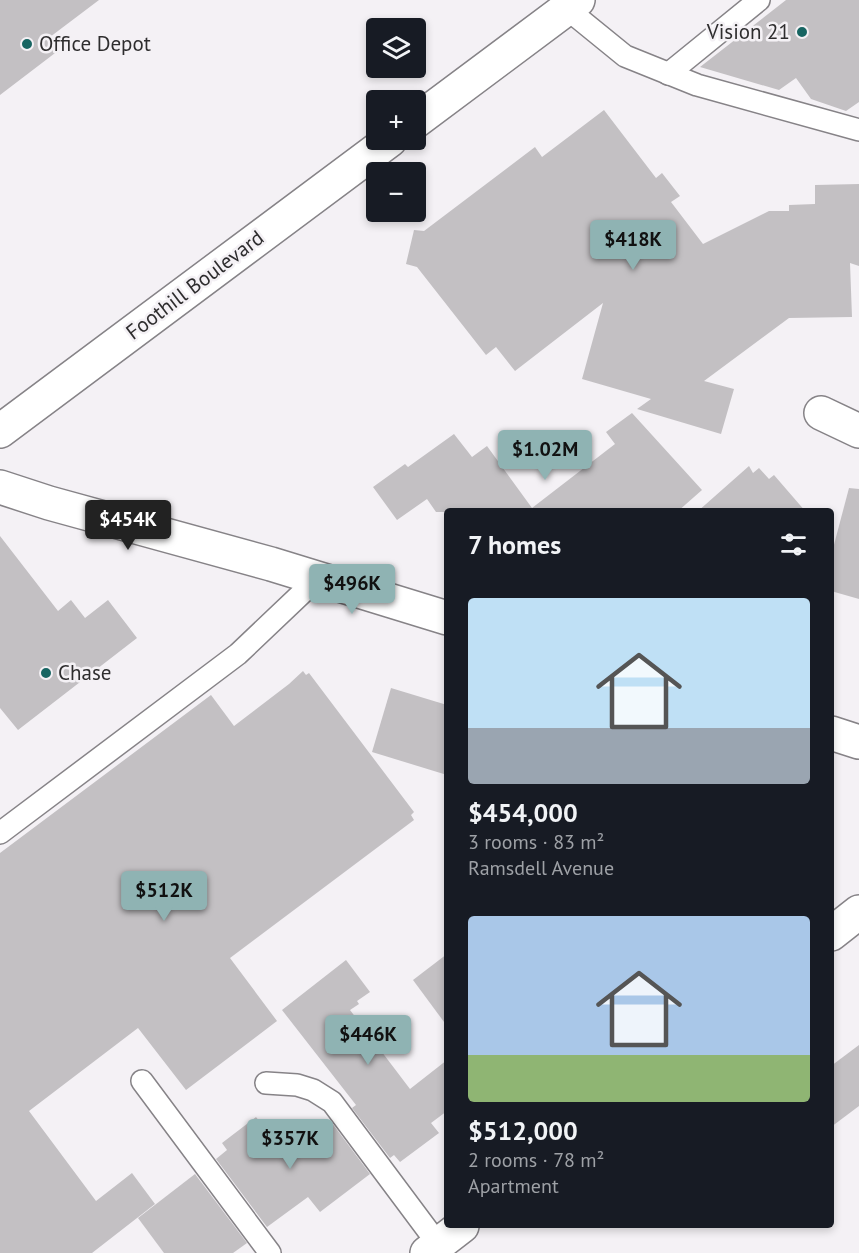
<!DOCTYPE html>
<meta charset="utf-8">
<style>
body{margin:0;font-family:"PT Sans",sans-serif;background:#20242c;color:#f1f3f6;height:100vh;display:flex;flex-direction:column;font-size:22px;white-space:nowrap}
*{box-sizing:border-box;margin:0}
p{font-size:20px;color:#9ea1a6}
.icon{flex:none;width:33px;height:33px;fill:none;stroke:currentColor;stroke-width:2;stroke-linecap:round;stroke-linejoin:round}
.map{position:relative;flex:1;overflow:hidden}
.side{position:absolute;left:444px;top:508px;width:390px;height:720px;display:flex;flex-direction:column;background:#171b24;border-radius:6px;box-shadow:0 3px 9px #0003}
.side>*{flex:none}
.tools{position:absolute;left:366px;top:18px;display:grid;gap:12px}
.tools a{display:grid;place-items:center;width:60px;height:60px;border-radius:6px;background:#171b24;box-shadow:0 3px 9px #0003;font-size:30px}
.price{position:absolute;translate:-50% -51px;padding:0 14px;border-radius:6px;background:#8fb3b3;color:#111;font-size:20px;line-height:39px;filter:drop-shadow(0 2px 3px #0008)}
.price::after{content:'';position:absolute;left:50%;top:36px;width:18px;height:14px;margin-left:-9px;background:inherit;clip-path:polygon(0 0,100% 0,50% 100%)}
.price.selected{background:#222;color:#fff}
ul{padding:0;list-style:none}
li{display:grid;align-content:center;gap:12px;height:318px;padding:0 24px}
li span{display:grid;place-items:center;height:186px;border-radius:6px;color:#555}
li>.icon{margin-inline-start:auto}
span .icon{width:108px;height:108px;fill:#fffc;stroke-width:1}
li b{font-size:26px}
h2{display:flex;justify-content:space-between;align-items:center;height:72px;padding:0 24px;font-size:26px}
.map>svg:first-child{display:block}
</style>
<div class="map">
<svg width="859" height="1253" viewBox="0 0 859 1253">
<rect width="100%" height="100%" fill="#f4f1f5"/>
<g fill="#c3c0c3">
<path d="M 0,0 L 99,0 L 50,37 L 59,50 L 0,95 Z"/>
<path d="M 786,0 L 859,0 L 859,102 L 846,111 L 811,99 L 796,78 L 779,90 L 700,67 Z"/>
<path d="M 604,110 L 656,178 L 662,173 L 680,196 L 671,202 L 703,244 L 769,211 L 789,211 L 789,205 L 815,204 L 815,185 L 859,184 L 859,266 L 850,263 L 852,317 L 789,318 L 704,381 L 734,389 L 721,434 L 637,409 L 651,399 L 582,379 L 603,303 L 515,371 L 496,347 L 486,355 L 417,267 L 406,264 L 414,230 L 424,231 L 535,147 L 542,157 Z"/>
<path d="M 632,413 L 702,490 L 677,512 L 436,512 L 427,499 L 397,520 L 373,487 L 405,464 L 408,467 L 454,434 L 472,457 L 487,446 L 532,508 L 615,444 L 606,432 Z"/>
<path d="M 749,466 L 753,473 L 759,468 L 769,479 L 774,475 L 806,512 L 697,512 Z"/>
<path d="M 849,488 L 859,489 L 859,599 L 831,591 L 831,556 Z"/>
<path d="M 0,536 L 58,611 L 71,600 L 85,618 L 108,600 L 137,638 L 18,730 L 0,708 Z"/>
<path d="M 303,671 L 306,675 L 309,673 L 414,812 L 411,815 L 414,820 L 230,958 L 277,1021 L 186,1090 L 138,1028 L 29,1111 L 96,1201 L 132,1173 L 155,1204 L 92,1253 L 0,1253 L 0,853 L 211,695 L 234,726 L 289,684 Z"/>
<path d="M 391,688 L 447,705 L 447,775 L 372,752 Z"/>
<path d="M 447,954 L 447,1026 L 413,980 Z"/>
<path d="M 346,960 L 370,992 L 357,1001 L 359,1004 L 350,1010 L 410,1089 L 447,1060 L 447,1111 L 431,1123 L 439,1133 L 400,1162 L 394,1155 L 390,1158 L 352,1108 L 356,1105 L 282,1010 Z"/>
<path d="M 859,1045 L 859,1106 L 831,1127 L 831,1066 Z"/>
<path d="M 256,1117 L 284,1153 L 309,1134 L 312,1138 L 332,1123 L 370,1174 L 320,1212 L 308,1197 L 267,1227 L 216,1159 L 227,1150 L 222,1143 Z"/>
<path d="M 195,1174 L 247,1243 L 233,1253 L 164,1253 L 138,1218 Z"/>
</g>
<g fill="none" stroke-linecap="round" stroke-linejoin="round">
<defs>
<g id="service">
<path d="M 566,8 L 625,56 L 697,85 L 859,130"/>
<path d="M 668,74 L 759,0"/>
<path d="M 0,833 L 238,654 L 318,578"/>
<path d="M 142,1081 L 270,1253"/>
<path d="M 266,1083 L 297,1085 L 313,1090 L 332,1102 L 438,1244"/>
</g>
<g id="minor">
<path d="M 821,413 L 859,431"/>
<path d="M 831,934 L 859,912"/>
<path d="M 427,1253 L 462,1226"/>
</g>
<g id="tertiary">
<path d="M 0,487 L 49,503 L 271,564 L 447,618"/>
<path d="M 831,733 L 859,742"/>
</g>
<g id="primary">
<path d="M 416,121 L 578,0"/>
<path d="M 0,431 L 390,140"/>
</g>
</defs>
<use href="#service" stroke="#868387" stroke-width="24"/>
<use href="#minor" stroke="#868387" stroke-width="36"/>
<use href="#tertiary" stroke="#868387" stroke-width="36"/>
<use href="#primary" stroke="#868387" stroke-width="36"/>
<use href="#service" stroke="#fff" stroke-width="21"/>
<use href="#minor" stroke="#fff" stroke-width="33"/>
<use href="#tertiary" stroke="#fff" stroke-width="33"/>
<use href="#primary" stroke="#fff" stroke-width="33"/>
</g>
<g fill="#176562" stroke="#f4f1f5" stroke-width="2">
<circle cx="802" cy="32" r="6"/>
<circle cx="27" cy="44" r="6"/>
<circle cx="46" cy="673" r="6"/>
</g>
<g text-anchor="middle" stroke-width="5" stroke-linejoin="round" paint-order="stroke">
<g font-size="21" fill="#2e2d2e" stroke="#f4f1f5" text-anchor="start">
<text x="790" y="39" text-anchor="end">Vision 21</text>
<text x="39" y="51">Office Depot</text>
<text x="58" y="680">Chase</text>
</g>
<g font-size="21" fill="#2e2d2e" stroke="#f4f1f5">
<text transform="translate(195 285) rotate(-37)" y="7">Foothill Boulevard</text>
</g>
</g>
</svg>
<div class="tools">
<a><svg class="icon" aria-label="layers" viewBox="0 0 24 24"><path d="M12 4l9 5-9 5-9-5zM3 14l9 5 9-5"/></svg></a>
<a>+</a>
<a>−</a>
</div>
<b class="price" style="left:633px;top:271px">$418K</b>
<b class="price" style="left:545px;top:481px">$1.02M</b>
<b class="price selected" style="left:128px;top:551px">$454K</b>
<b class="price" style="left:352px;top:615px">$496K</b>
<b class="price" style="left:164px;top:922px">$512K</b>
<b class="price" style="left:368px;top:1066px">$446K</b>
<b class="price" style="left:290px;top:1170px">$357K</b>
<section class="side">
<h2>7 homes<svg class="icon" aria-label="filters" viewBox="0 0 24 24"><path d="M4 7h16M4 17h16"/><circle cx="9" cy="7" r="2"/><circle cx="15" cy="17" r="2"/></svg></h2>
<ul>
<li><span style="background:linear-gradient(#bfe0f5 70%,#9aa5b1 0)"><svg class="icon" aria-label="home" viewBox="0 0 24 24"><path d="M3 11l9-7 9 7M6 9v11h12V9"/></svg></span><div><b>$454,000</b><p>3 rooms · 83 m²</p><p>Ramsdell Avenue</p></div></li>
<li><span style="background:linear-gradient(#a9c7e8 75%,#8fb573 0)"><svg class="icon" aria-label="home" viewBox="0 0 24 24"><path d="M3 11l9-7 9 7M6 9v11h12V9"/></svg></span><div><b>$512,000</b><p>2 rooms · 78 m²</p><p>Apartment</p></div></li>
</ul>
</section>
</div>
